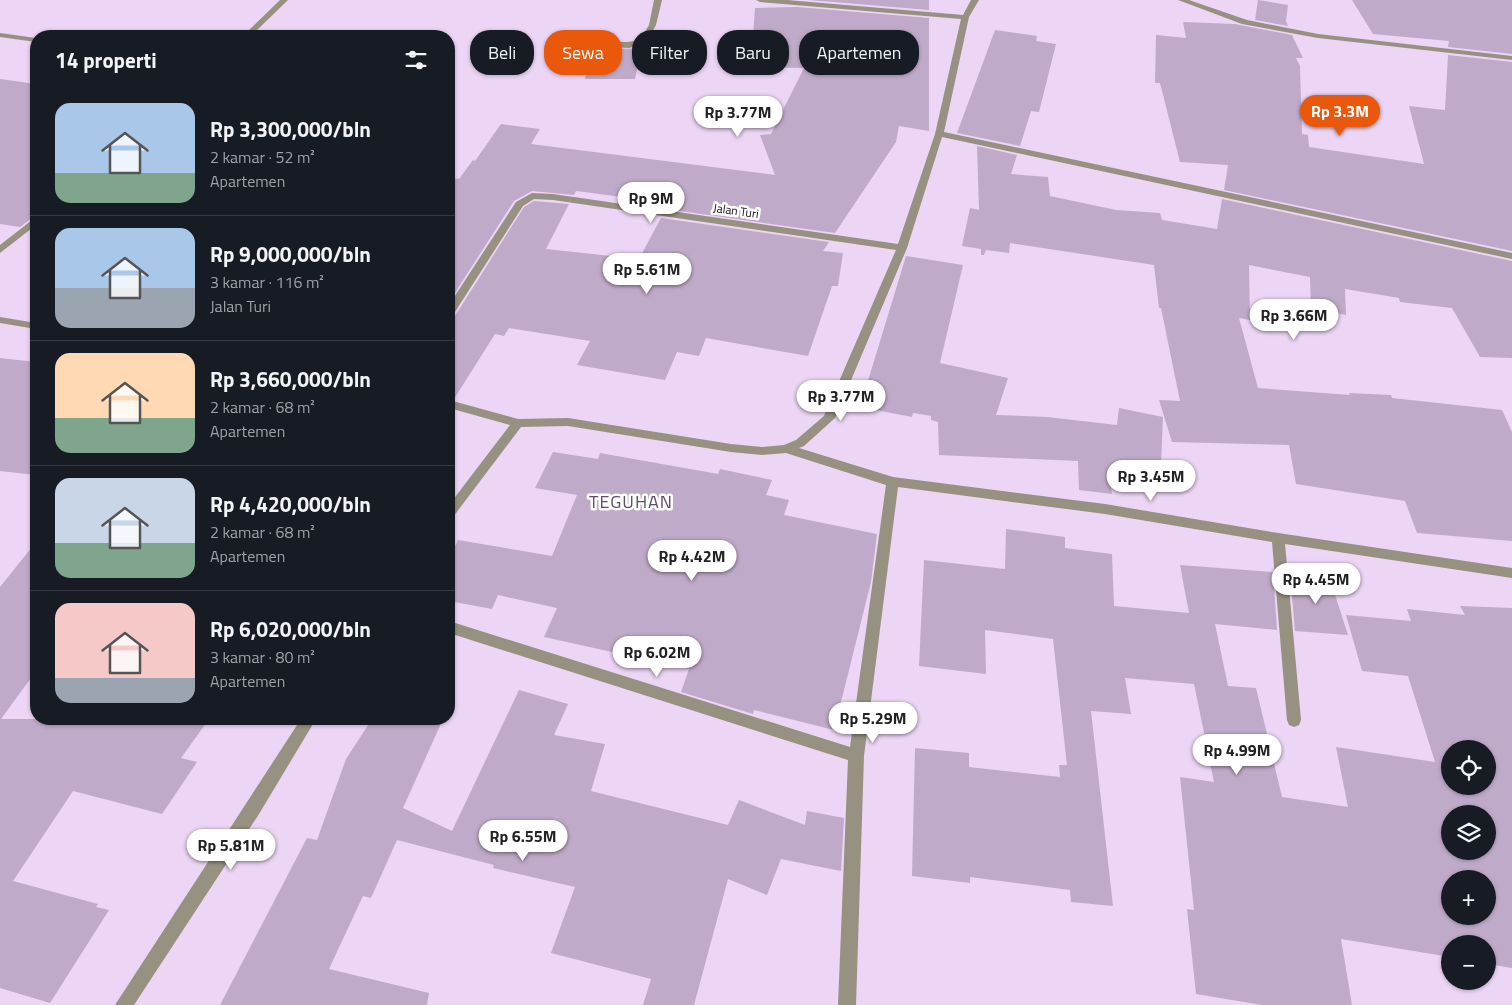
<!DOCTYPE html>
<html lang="id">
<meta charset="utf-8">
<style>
body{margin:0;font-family:"Titillium Web",sans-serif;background:#20242c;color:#f1f3f6;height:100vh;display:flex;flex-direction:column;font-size:19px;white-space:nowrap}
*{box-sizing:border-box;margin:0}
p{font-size:16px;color:#9ea1a6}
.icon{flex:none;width:28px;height:28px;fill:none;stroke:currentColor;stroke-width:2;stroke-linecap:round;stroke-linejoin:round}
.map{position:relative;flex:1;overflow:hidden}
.panel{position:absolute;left:30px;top:30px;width:425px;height:695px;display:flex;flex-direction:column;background:#171b24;border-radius:20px;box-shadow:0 1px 4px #0004}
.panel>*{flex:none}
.hud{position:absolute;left:470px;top:30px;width:475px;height:45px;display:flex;gap:10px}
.buttons{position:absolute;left:1441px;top:740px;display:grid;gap:10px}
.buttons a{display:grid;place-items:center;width:55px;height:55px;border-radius:50%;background:#171b24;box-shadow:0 1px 4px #0004;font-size:25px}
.price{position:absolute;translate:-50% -42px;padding:0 11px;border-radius:18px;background:#fff;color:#222;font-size:16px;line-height:32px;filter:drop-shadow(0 1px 2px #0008)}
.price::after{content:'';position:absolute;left:50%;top:30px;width:15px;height:11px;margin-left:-8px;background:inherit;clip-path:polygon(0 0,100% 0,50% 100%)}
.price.active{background:#ea580c;color:#fff}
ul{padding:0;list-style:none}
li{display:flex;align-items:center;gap:15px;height:125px;padding:0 25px}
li+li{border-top:1px solid #363941}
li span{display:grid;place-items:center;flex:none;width:140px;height:100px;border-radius:15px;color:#555}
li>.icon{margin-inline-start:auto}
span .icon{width:60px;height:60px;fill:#fffc;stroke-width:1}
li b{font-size:21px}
h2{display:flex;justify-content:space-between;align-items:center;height:60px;padding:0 25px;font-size:21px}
.chip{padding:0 18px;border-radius:20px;background:#171b24;box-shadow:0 1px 4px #0004;font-size:18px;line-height:45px}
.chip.active{background:#ea580c;color:#fff}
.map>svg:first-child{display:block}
</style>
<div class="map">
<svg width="1512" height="1005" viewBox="0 0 1512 1005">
<rect width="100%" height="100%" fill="#ecd5f5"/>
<g fill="#c0aac9" fill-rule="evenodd">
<path d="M 809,0 L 929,0 L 929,10 Z"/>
<path d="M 1258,0 L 1288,5 L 1286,21 L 1288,26 L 1255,20 Z"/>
<path d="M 1352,0 L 1512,0 L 1512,54 L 1448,47 L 1449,41 L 1373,34 Z"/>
<path d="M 797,7 L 929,18 L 929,131 L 899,126 L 896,142 L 835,233 L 666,209 L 669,203 L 576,191 L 574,195 L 532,191 L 514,201 L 449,302 L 449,178 L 459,179 L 473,160 L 475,161 L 501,124 L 540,129 L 531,144 L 775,175 L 760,135 L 771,134 L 804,68 L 751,67 L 755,8 Z"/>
<path d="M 1183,22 L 1235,24 L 1292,35 L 1303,58 L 1296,58 L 1300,66 L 1302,134 L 1308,135 L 1309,147 L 1424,164 L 1409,106 L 1445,110 L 1448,55 L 1512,62 L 1512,251 L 1224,190 L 1228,165 L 1180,162 L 1160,83 L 1155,83 L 1156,35 L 1186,38 Z"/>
<path d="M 995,30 L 1037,36 L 1036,41 L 1056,44 L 1039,112 L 1031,111 L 1020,146 L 957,133 Z"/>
<path d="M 592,48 L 641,49 L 635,79 L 585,79 Z"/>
<path d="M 0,79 L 36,84 L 36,215 L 20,227 L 0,224 Z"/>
<path d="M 977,146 L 1017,155 L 1011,174 L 1048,177 L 1050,196 L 1116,210 L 1160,213 L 1162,220 L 1217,229 L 1222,199 L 1512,261 L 1512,358 L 1480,357 L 1452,308 L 1400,302 L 1399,298 L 1345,289 L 1346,315 L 1311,308 L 1310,277 L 1249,265 L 1250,320 L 1239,318 L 1258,388 L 1350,395 L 1349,393 L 1391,395 L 1392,398 L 1502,410 L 1512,432 L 1512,541 L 1417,533 L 1405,501 L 1296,484 L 1289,445 L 1172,442 L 1159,400 L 1180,401 L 1161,308 L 1159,308 L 1154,265 L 1010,243 L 1009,253 L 986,250 L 984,255 L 981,255 L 981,249 L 962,246 L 970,208 L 979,210 Z"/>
<path d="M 534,201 L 569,204 L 546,249 L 639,259 L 661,218 L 829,242 L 823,251 L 843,253 L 838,286 L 832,286 L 808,356 L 706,338 L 699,356 L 677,352 L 665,380 L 577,365 L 590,341 L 509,328 L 504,336 L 495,334 L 454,399 L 449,398 L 449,318 L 455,316 L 524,207 Z"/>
<path d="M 906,256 L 963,265 L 940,363 L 1008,378 L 996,415 L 1047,417 L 1117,425 L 1119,408 L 1163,417 L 1160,487 L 1110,478 L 1112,494 L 1079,490 L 1078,461 L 939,455 L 938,422 L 931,420 L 931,416 L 913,413 L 912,417 L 860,407 Z"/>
<path d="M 0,358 L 36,362 L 36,475 L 0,471 Z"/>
<path d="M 553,452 L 598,459 L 600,453 L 718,474 L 720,469 L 772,480 L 766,495 L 789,500 L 784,515 L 877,534 L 871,582 L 834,730 L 754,710 L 753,714 L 681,692 L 689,669 L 544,637 L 557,608 L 498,595 L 492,609 L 449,601 L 449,559 L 458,540 L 552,556 L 577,495 L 535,488 Z"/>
<path d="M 1006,529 L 1065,537 L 1065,548 L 1112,554 L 1114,606 L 1189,613 L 1180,565 L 1273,572 L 1277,630 L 1215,624 L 1228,686 L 1256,688 L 1282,797 L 1348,807 L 1336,747 L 1435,762 L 1408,676 L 1362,671 L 1346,615 L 1411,621 L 1407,609 L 1465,615 L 1460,606 L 1512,608 L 1512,968 L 1488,964 L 1488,944 L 1450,944 L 1450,957 L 1341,939 L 1352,1005 L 1262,1005 L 1196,994 L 1187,909 L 1194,910 L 1180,777 L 1214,782 L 1194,684 L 1125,678 L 1131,714 L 1091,711 L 1113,906 L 1071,902 L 1070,890 L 970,877 L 970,883 L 912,876 L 915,748 L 969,753 L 969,767 L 1060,777 L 1059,765 L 1067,765 L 1053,639 L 985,630 L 986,674 L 919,666 L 924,560 L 1005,569 ZM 1450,749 L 1488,749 L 1488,786 L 1450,786 ZM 1450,814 L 1488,814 L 1488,851 L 1450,851 ZM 1450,879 L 1488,879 L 1488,916 L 1450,916 Z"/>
<path d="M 36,542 L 36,671 L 1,719 L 209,719 L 181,758 L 197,762 L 162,814 L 73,791 L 13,881 L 98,904 L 96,907 L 109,910 L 50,1003 L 0,988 L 0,587 Z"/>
<path d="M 1290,574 L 1329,576 L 1348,635 L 1295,631 Z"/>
<path d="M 519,690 L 568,704 L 554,735 L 605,744 L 591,791 L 728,825 L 739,800 L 805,825 L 807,811 L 844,818 L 841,871 L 781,859 L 767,895 L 728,879 L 694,1005 L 643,1005 L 651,979 L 551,953 L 575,887 L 493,868 L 494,865 L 397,840 L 371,898 L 363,896 L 329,969 L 429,993 L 427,1005 L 220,1005 L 307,838 L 317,840 L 346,759 L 372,719 L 443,719 L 403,808 L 452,831 Z"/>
</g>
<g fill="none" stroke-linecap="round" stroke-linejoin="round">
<g fill="#969181" fill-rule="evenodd">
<path d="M 280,0 L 288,0 L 251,36 L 243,36 Z"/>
<path d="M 654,0 L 662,0 L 656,25 L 647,42 L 629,48 L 599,46 L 598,44 C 608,37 627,47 641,38 L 649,25 Z"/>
<path d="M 756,0 L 787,0 L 963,15 L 971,0 L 979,0 L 969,17 L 944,132 L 1512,253 L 1512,259 L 942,137 L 907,248 L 835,418 L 804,446 L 799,448 L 893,477 L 1105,504 L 1278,533 L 1512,568 L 1512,578 L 1285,544 L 1301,720 L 1299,725 L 1294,727 L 1289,725 L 1287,720 L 1272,542 L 1105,514 L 898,487 L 864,756 L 856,1005 L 838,1005 L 848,760 L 449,633 L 449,621 L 850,747 L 886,485 L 786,453 L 762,455 L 731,452 L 568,426 L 521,427 L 453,517 L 449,519 L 449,505 L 510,425 L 449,408 L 449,400 L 518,419 L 568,418 L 731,444 L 762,447 L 784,445 L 796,440 L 824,416 L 896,250 L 553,200 L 534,199 L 523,206 L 453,315 L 449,316 L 449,305 L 516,202 L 532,193 L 553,194 L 898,244 L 935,134 L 961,19 L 760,2 Z"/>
<path d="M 1178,0 L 1189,0 L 1247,20 L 1318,34 L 1512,56 L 1512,60 L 1318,38 L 1242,24 Z"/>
<path d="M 0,33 L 36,38 L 36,42 L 0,37 Z"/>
<path d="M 36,217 L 36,225 L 0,253 L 0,245 Z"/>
<path d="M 0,317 L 36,323 L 36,329 L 0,323 Z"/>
<path d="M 301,719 L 316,719 L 259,814 L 134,1005 L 115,1005 Z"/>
</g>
</g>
<g text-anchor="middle" stroke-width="5" stroke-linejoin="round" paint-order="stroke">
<g font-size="12" fill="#120a15" stroke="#fff">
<text transform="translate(736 211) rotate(8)" y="4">Jalan Turi</text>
</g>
<g font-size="18" letter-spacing="1" fill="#5f4c67" stroke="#fff">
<text x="631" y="508">TEGUHAN</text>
</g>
</g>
</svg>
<div class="buttons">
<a><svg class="icon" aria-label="locate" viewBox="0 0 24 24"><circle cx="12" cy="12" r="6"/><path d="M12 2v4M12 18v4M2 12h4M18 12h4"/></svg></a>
<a><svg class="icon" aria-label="layers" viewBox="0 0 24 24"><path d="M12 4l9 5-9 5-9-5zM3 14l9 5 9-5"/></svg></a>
<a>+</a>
<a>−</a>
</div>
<b class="price active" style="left:1340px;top:137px">Rp 3.3M</b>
<b class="price" style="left:738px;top:138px">Rp 3.77M</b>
<b class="price" style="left:651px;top:224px">Rp 9M</b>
<b class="price" style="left:647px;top:295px">Rp 5.61M</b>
<b class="price" style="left:1294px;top:341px">Rp 3.66M</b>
<b class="price" style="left:841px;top:422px">Rp 3.77M</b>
<b class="price" style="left:1151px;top:502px">Rp 3.45M</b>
<b class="price" style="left:692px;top:582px">Rp 4.42M</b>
<b class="price" style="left:1316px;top:605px">Rp 4.45M</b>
<b class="price" style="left:657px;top:678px">Rp 6.02M</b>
<b class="price" style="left:873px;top:744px">Rp 5.29M</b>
<b class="price" style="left:1237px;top:776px">Rp 4.99M</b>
<b class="price" style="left:523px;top:862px">Rp 6.55M</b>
<b class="price" style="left:231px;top:871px">Rp 5.81M</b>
<div class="hud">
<a class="chip">Beli</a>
<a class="chip active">Sewa</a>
<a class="chip">Filter</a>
<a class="chip">Baru</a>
<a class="chip">Apartemen</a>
</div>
<section class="panel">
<h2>14 properti<svg class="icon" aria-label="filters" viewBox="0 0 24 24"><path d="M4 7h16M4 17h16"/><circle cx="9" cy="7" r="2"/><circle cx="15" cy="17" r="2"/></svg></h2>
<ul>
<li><span style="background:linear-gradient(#a9c7e8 70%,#7fa58c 0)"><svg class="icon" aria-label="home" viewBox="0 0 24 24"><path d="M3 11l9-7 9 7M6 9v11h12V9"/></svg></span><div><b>Rp 3,300,000/bln</b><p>2 kamar · 52 m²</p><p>Apartemen</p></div></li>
<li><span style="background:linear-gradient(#a9c7e8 60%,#9aa5b1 0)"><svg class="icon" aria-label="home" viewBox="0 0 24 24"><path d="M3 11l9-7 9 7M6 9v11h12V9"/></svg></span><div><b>Rp 9,000,000/bln</b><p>3 kamar · 116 m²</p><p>Jalan Turi</p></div></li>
<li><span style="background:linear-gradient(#ffd9b3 65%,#7fa58c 0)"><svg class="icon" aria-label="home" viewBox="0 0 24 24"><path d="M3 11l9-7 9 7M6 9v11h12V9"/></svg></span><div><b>Rp 3,660,000/bln</b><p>2 kamar · 68 m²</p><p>Apartemen</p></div></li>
<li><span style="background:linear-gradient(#c9d6e8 65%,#7fa58c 0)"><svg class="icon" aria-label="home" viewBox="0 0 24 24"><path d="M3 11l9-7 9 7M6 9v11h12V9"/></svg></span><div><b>Rp 4,420,000/bln</b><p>2 kamar · 68 m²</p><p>Apartemen</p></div></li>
<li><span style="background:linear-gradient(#f6c9c9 75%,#9aa5b1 0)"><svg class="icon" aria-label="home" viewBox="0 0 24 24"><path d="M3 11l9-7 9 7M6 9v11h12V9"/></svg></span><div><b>Rp 6,020,000/bln</b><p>3 kamar · 80 m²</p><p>Apartemen</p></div></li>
</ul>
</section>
</div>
